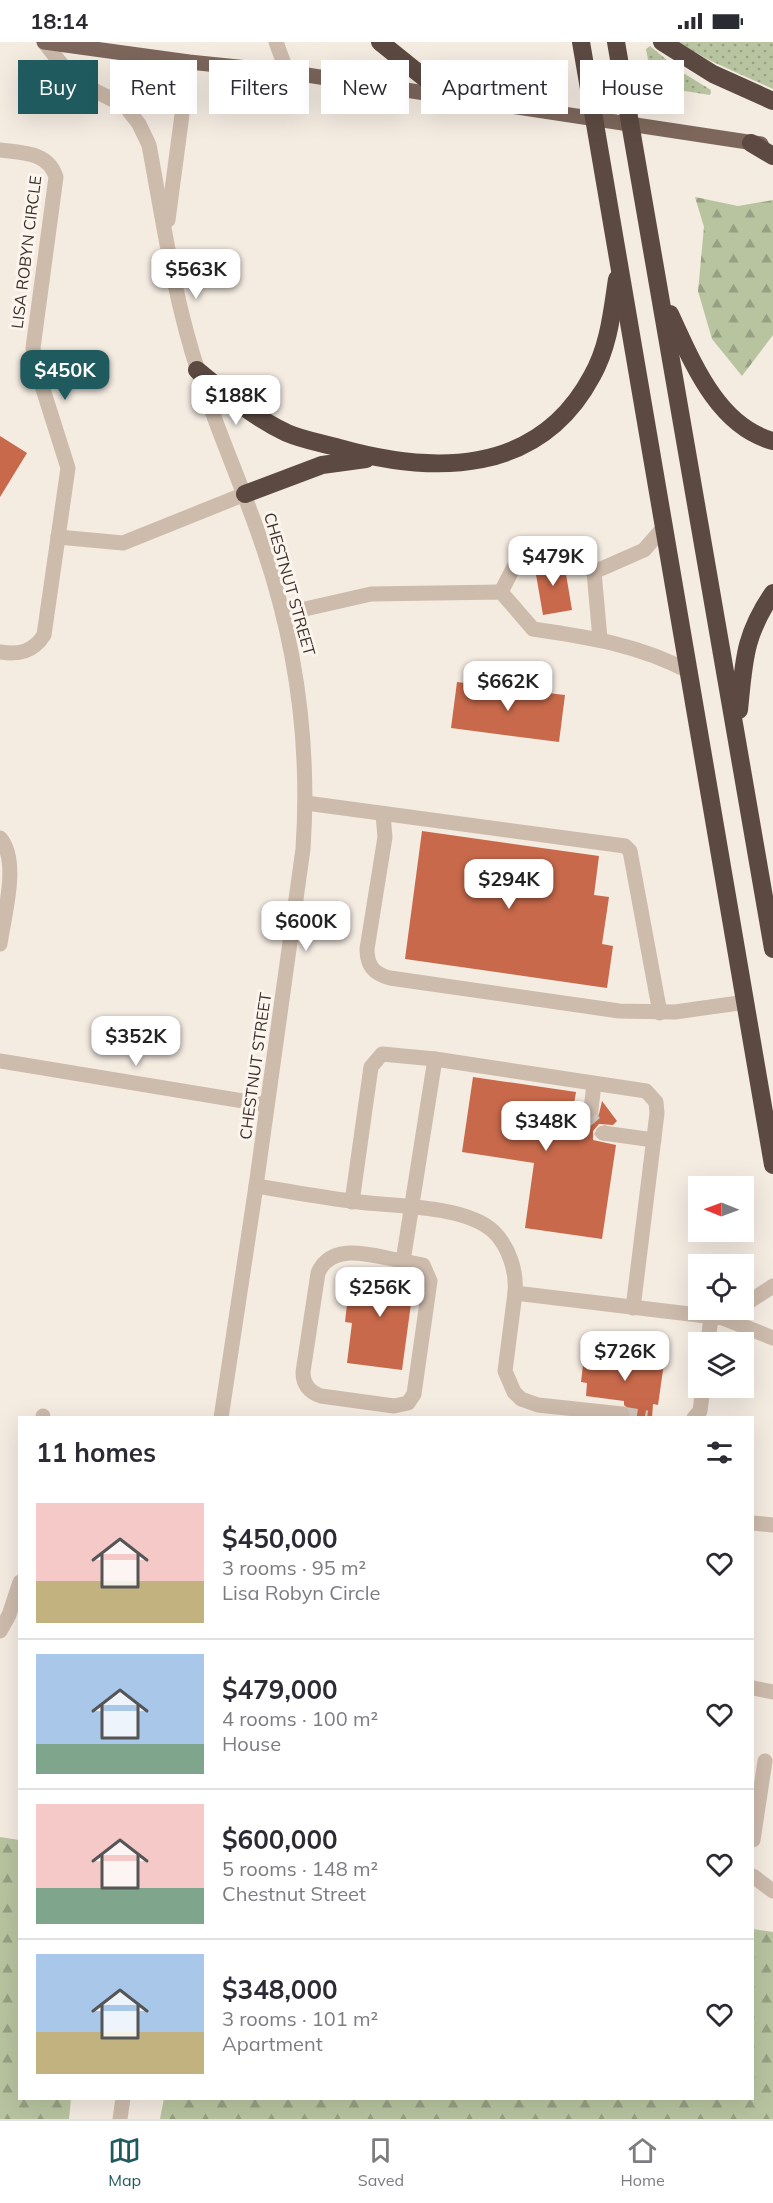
<!DOCTYPE html>
<meta charset="utf-8">
<style>
body{margin:0;font-family:Mulish,sans-serif;background:#f2f2f3;color:#2b2b33;height:100vh;display:flex;flex-direction:column;font-size:22px;white-space:nowrap}
*{box-sizing:border-box;margin:0}
p{font-size:20px;color:#7c7c81}
.icon{flex:none;width:33px;height:33px;fill:none;stroke:currentColor;stroke-width:2;stroke-linecap:round;stroke-linejoin:round}
.map{position:relative;flex:1;overflow:hidden}
.side{position:absolute;left:18px;top:1374px;width:736px;height:684px;display:flex;flex-direction:column;background:#fff;border-radius:0px;box-shadow:0 6px 24px #0002}
.side>*{flex:none}
.hud{position:absolute;left:18px;top:18px;width:738px;height:54px;display:flex;gap:12px}
.needle{width:39px;rotate:271deg}
.buttons{position:absolute;left:688px;top:1134px;display:grid;gap:12px}
.buttons a{display:grid;place-items:center;width:66px;height:66px;border-radius:0px;background:#fff;box-shadow:0 6px 24px #0002;font-size:30px}
.price{position:absolute;translate:-50% -51px;padding:0 14px;border-radius:12px;background:#fff;color:#222;font-size:20px;line-height:39px;filter:drop-shadow(0 2px 3px #0008)}
.price::after{content:'';position:absolute;left:50%;top:36px;width:18px;height:14px;margin-left:-9px;background:inherit;clip-path:polygon(0 0,100% 0,50% 100%)}
.price.current{background:#1f5a5e;color:#fff}
ul{padding:0;list-style:none}
li{display:flex;align-items:center;gap:18px;height:150px;padding:0 18px}
li+li{border-top:2px solid #e1e1e2}
li span{display:grid;place-items:center;flex:none;width:168px;height:120px;border-radius:0px;color:#555}
li>.icon{margin-inline-start:auto}
span .icon{width:72px;height:72px;fill:#fffc;stroke-width:1}
li b{font-size:26px}
h2{display:flex;justify-content:space-between;align-items:center;height:72px;padding:0 18px;font-size:26px}
.chip{padding:0 21px;border-radius:0px;background:#fff;box-shadow:0 6px 24px #0002;font-size:21px;line-height:54px}
.chip.current{background:#1f5a5e;color:#fff}
.status{display:flex;justify-content:space-between;align-items:center;height:42px;padding:0 30px;background:#fff;direction:ltr}
.status svg{height:16px;fill:currentColor}
.dock{display:flex;justify-content:space-around;align-items:center;height:84px;border-top:2px solid #e1e1e2;background:#fff;font-size:16px;color:#7c7c81}
.dock a{display:grid;justify-items:center;gap:3px}
.dock .current{color:#1f5a5e}
.map>svg:first-child{display:block}
</style>
<div class="status"><b>18:14</b><svg viewBox="0 0 49 12"><path d="M0 12V9h3v3zM5 12V6h3v6zM10 12V3h3v9zM15 12V0h3v12zM26 1h20v11H26zM47 4h2v5h-2z"/></svg></div>
<div class="map">
<svg width="773" height="2077" viewBox="0 0 773 2077">
<defs>
<pattern id="grass-dots" width="8" height="8" patternUnits="userSpaceOnUse" patternTransform="scale(1.5)"><rect width="8" height="8" fill="#b8c4a0"/><path d="M2 2h.1M6 6h.1" fill="none" stroke="#97a083" stroke-width="1.8" stroke-linecap="round"/></pattern>
<pattern id="forest-firs" width="22" height="20" patternUnits="userSpaceOnUse" patternTransform="scale(1.5)"><rect width="22" height="20" fill="#b8c4a0"/><path d="M5 1l3.5 6h-7zM16 11l3.5 6h-7z" fill="#97a083"/></pattern>
</defs>
<rect width="100%" height="100%" fill="#f4ebe1"/>
<g fill="url(#grass-dots)">
<path d="M 677,0 L 773,0 L 773,47 L 711,19 Z"/>
<path d="M 650,4 L 680,29 L 711,48 L 710,53 L 653,44 L 646,7 Z"/>
</g>
<g fill="url(#forest-firs)">
<path d="M 695,155 L 738,164 L 773,158 L 773,293 L 742,334 L 712,297 L 698,249 L 704,185 Z"/>
<path d="M 0,1795 L 19,1798 L 20,2056 L 71,2057 L 69,2077 L 0,2077 Z"/>
<path d="M 753,1887 L 773,1890 L 773,2077 L 160,2077 L 164,2056 L 753,2056 Z"/>
</g>
<g fill="#c8694b">
<path d="M 0,394 L 27,411 L 0,455 Z"/>
<path d="M 560,518 L 564,520 L 572,568 L 543,573 L 534,521 Z"/>
<path d="M 457,640 L 565,653 L 559,700 L 451,686 Z"/>
<path d="M 422,789 L 599,814 L 594,853 L 609,855 L 602,902 L 613,904 L 607,946 L 405,917 Z"/>
<path d="M 473,1035 L 576,1050 L 571,1080 L 583,1072 L 589,1077 L 595,1076 L 599,1072 L 602,1059 L 617,1079 L 613,1083 L 599,1082 L 593,1089 L 593,1098 L 616,1103 L 602,1197 L 525,1186 L 534,1121 L 462,1110 Z"/>
<path d="M 361,1225 L 415,1232 L 402,1328 L 347,1321 L 352,1281 L 345,1280 L 348,1253 L 357,1254 Z"/>
<path d="M 592,1312 L 664,1321 L 658,1363 L 653,1362 L 652,1376 L 631,1376 L 631,1369 L 624,1363 L 624,1359 L 586,1354 L 587,1341 L 581,1340 L 583,1323 L 590,1324 Z"/>
</g>
<g fill="none" stroke-linecap="round" stroke-linejoin="round">
<g stroke="#cfc6bd" stroke-width="15" stroke-dasharray="15 8" stroke-linecap="butt">
<path d="M 591,1067 L 591,1077 L 603,1091"/>
<path d="M 622,1372 L 647,1376"/>
</g>
<g stroke="#cdbbac" stroke-width="15">
<path d="M 44,0 L 74,38 L 125,64 L 139,82 L 149,103 C 163,178 174,256 198,329 C 217,389 244,447 264,508 C 297,605 310,705 303,807 L 256,1144 L 221,1376"/>
<path d="M 276,0 L 287,30"/>
<path d="M 0,108 C 23,111 48,110 56,135 L 33,306 L 36,325 L 68,426 L 44,593 C 33,610 19,613 0,610"/>
<path d="M 168,178 L 189,20"/>
<path d="M 58,495 L 123,501 L 245,452"/>
<path d="M 594,530 L 644,508 L 665,484"/>
<path d="M 501,550 L 520,513 L 563,508 L 594,530 L 600,597"/>
<path d="M 283,572 L 371,552 L 501,550 L 533,587 C 588,595 640,603 690,630"/>
<path d="M 306,761 L 625,804 L 630,809 L 660,971"/>
<path d="M 383,773 L 385,795 L 367,907 C 367,924 374,932 390,936 L 619,969 L 675,970 L 746,960"/>
<path d="M 0,796 C 20,819 4,873 0,902"/>
<path d="M 0,1019 L 267,1063"/>
<path d="M 591,1067 L 594,1042"/>
<path d="M 603,1091 L 654,1098"/>
<path d="M 256,1144 C 288,1149 319,1155 351,1159 C 390,1165 463,1162 493,1189 C 509,1204 517,1230 515,1251 L 723,1276"/>
<path d="M 352,1160 L 371,1025 L 382,1012 L 435,1017 L 646,1049 L 656,1060 L 657,1071 L 633,1266"/>
<path d="M 403,1219 C 376,1215 332,1198 318,1231 L 303,1330 C 303,1342 309,1350 321,1354 L 394,1364 L 408,1361 L 414,1352 L 430,1239 L 423,1223 L 403,1219 L 435,1017"/>
<path d="M 515,1251 L 505,1329 L 514,1350 L 521,1357 L 538,1363 L 622,1372"/>
<path d="M 744,1263 L 773,1244"/>
<path d="M 738,1268 L 723,1276 L 773,1296"/>
<path d="M 708,1300 L 711,1275"/>
<path d="M 43,1376 L 43,1374"/>
<path d="M 694,1376 L 700,1369 L 703,1346"/>
<path d="M 753,1481 L 773,1483"/>
<path d="M 0,1589 L 9,1573 L 20,1540"/>
<path d="M 753,1646 L 773,1650"/>
<path d="M 753,1798 L 765,1719"/>
<path d="M 753,1834 L 773,1849"/>
<path d="M 120,2077 L 123,2056"/>
</g>
<path stroke="#7d675c" stroke-width="15" d="M 44,0 L 189,20 L 287,30 L 761,102"/>
<g stroke="#5c4a42" stroke-width="18">
<path d="M 380,0 L 447,54"/>
<path d="M 581,0 L 773,1123"/>
<path d="M 616,0 L 773,907"/>
<path d="M 662,0 L 713,32 L 773,59"/>
<path d="M 751,101 L 773,114"/>
<path d="M 670,272 C 692,319 717,384 773,399"/>
<path d="M 197,328 C 225,351 253,375 287,391 C 303,398 322,401 339,406 C 435,433 539,433 592,334 C 609,304 612,270 617,237"/>
<path d="M 245,452 L 322,423 L 366,417"/>
<path d="M 739,668 C 744,619 744,593 773,551"/>
</g>
</g>
<g text-anchor="middle" stroke-width="6" stroke-linejoin="round" paint-order="stroke">
<g font-size="16" fill="#3b302b" stroke="#fbf5ee">
<text transform="translate(26 210) rotate(-83)" y="6">LISA ROBYN CIRCLE</text>
<text transform="translate(290 542) rotate(74)" y="6">CHESTNUT STREET</text>
<text transform="translate(255 1024) rotate(-82)" y="6">CHESTNUT STREET</text>
</g>
</g>
</svg>
<div class="buttons">
<a><svg class="needle" viewBox="-14 -14 28 28"><path d="M0-13l5 13h-10z" fill="#e53935"/><path d="M0 13l5-13h-10z" fill="#7c7c81"/></svg></a>
<a><svg class="icon" aria-label="locate" viewBox="0 0 24 24"><circle cx="12" cy="12" r="6"/><path d="M12 2v4M12 18v4M2 12h4M18 12h4"/></svg></a>
<a><svg class="icon" aria-label="layers" viewBox="0 0 24 24"><path d="M12 4l9 5-9 5-9-5zM3 14l9 5 9-5"/></svg></a>
</div>
<b class="price" style="left:196px;top:258px">$563K</b>
<b class="price current" style="left:65px;top:359px">$450K</b>
<b class="price" style="left:236px;top:384px">$188K</b>
<b class="price" style="left:553px;top:545px">$479K</b>
<b class="price" style="left:508px;top:670px">$662K</b>
<b class="price" style="left:509px;top:868px">$294K</b>
<b class="price" style="left:306px;top:910px">$600K</b>
<b class="price" style="left:136px;top:1025px">$352K</b>
<b class="price" style="left:546px;top:1110px">$348K</b>
<b class="price" style="left:380px;top:1276px">$256K</b>
<b class="price" style="left:625px;top:1340px">$726K</b>
<div class="hud">
<a class="chip current">Buy</a>
<a class="chip">Rent</a>
<a class="chip">Filters</a>
<a class="chip">New</a>
<a class="chip">Apartment</a>
<a class="chip">House</a>
</div>
<section class="side">
<h2>11 homes<svg class="icon" aria-label="filters" viewBox="0 0 24 24"><path d="M4 7h16M4 17h16"/><circle cx="9" cy="7" r="2"/><circle cx="15" cy="17" r="2"/></svg></h2>
<ul>
<li><span style="background:linear-gradient(#f6c9c9 65%,#c2b280 0)"><svg class="icon" aria-label="home" viewBox="0 0 24 24"><path d="M3 11l9-7 9 7M6 9v11h12V9"/></svg></span><div><b>$450,000</b><p>3 rooms · 95 m²</p><p>Lisa Robyn Circle</p></div><svg class="icon" aria-label="heart" viewBox="0 0 24 24"><path d="M12 20l-8-8c-3-5 5-10 8-4 3-6 11-1 8 4z"/></svg></li>
<li><span style="background:linear-gradient(#a9c7e8 75%,#7fa58c 0)"><svg class="icon" aria-label="home" viewBox="0 0 24 24"><path d="M3 11l9-7 9 7M6 9v11h12V9"/></svg></span><div><b>$479,000</b><p>4 rooms · 100 m²</p><p>House</p></div><svg class="icon" aria-label="heart" viewBox="0 0 24 24"><path d="M12 20l-8-8c-3-5 5-10 8-4 3-6 11-1 8 4z"/></svg></li>
<li><span style="background:linear-gradient(#f6c9c9 70%,#7fa58c 0)"><svg class="icon" aria-label="home" viewBox="0 0 24 24"><path d="M3 11l9-7 9 7M6 9v11h12V9"/></svg></span><div><b>$600,000</b><p>5 rooms · 148 m²</p><p>Chestnut Street</p></div><svg class="icon" aria-label="heart" viewBox="0 0 24 24"><path d="M12 20l-8-8c-3-5 5-10 8-4 3-6 11-1 8 4z"/></svg></li>
<li><span style="background:linear-gradient(#a9c7e8 65%,#c2b280 0)"><svg class="icon" aria-label="home" viewBox="0 0 24 24"><path d="M3 11l9-7 9 7M6 9v11h12V9"/></svg></span><div><b>$348,000</b><p>3 rooms · 101 m²</p><p>Apartment</p></div><svg class="icon" aria-label="heart" viewBox="0 0 24 24"><path d="M12 20l-8-8c-3-5 5-10 8-4 3-6 11-1 8 4z"/></svg></li>
</ul>
</section>
</div>
<nav class="dock">
<a class="current"><svg class="icon" aria-label="map" viewBox="0 0 24 24"><path d="M3 6l6-2 6 2 6-2v14l-6 2-6-2-6 2zM9 4v14M15 6v14"/></svg>Map</a>
<a><svg class="icon" aria-label="saved" viewBox="0 0 24 24"><path d="M7 4h10v16l-5-4-5 4z"/></svg>Saved</a>
<a><svg class="icon" aria-label="home" viewBox="0 0 24 24"><path d="M3 11l9-7 9 7M6 9v11h12V9"/></svg>Home</a>
</nav>
